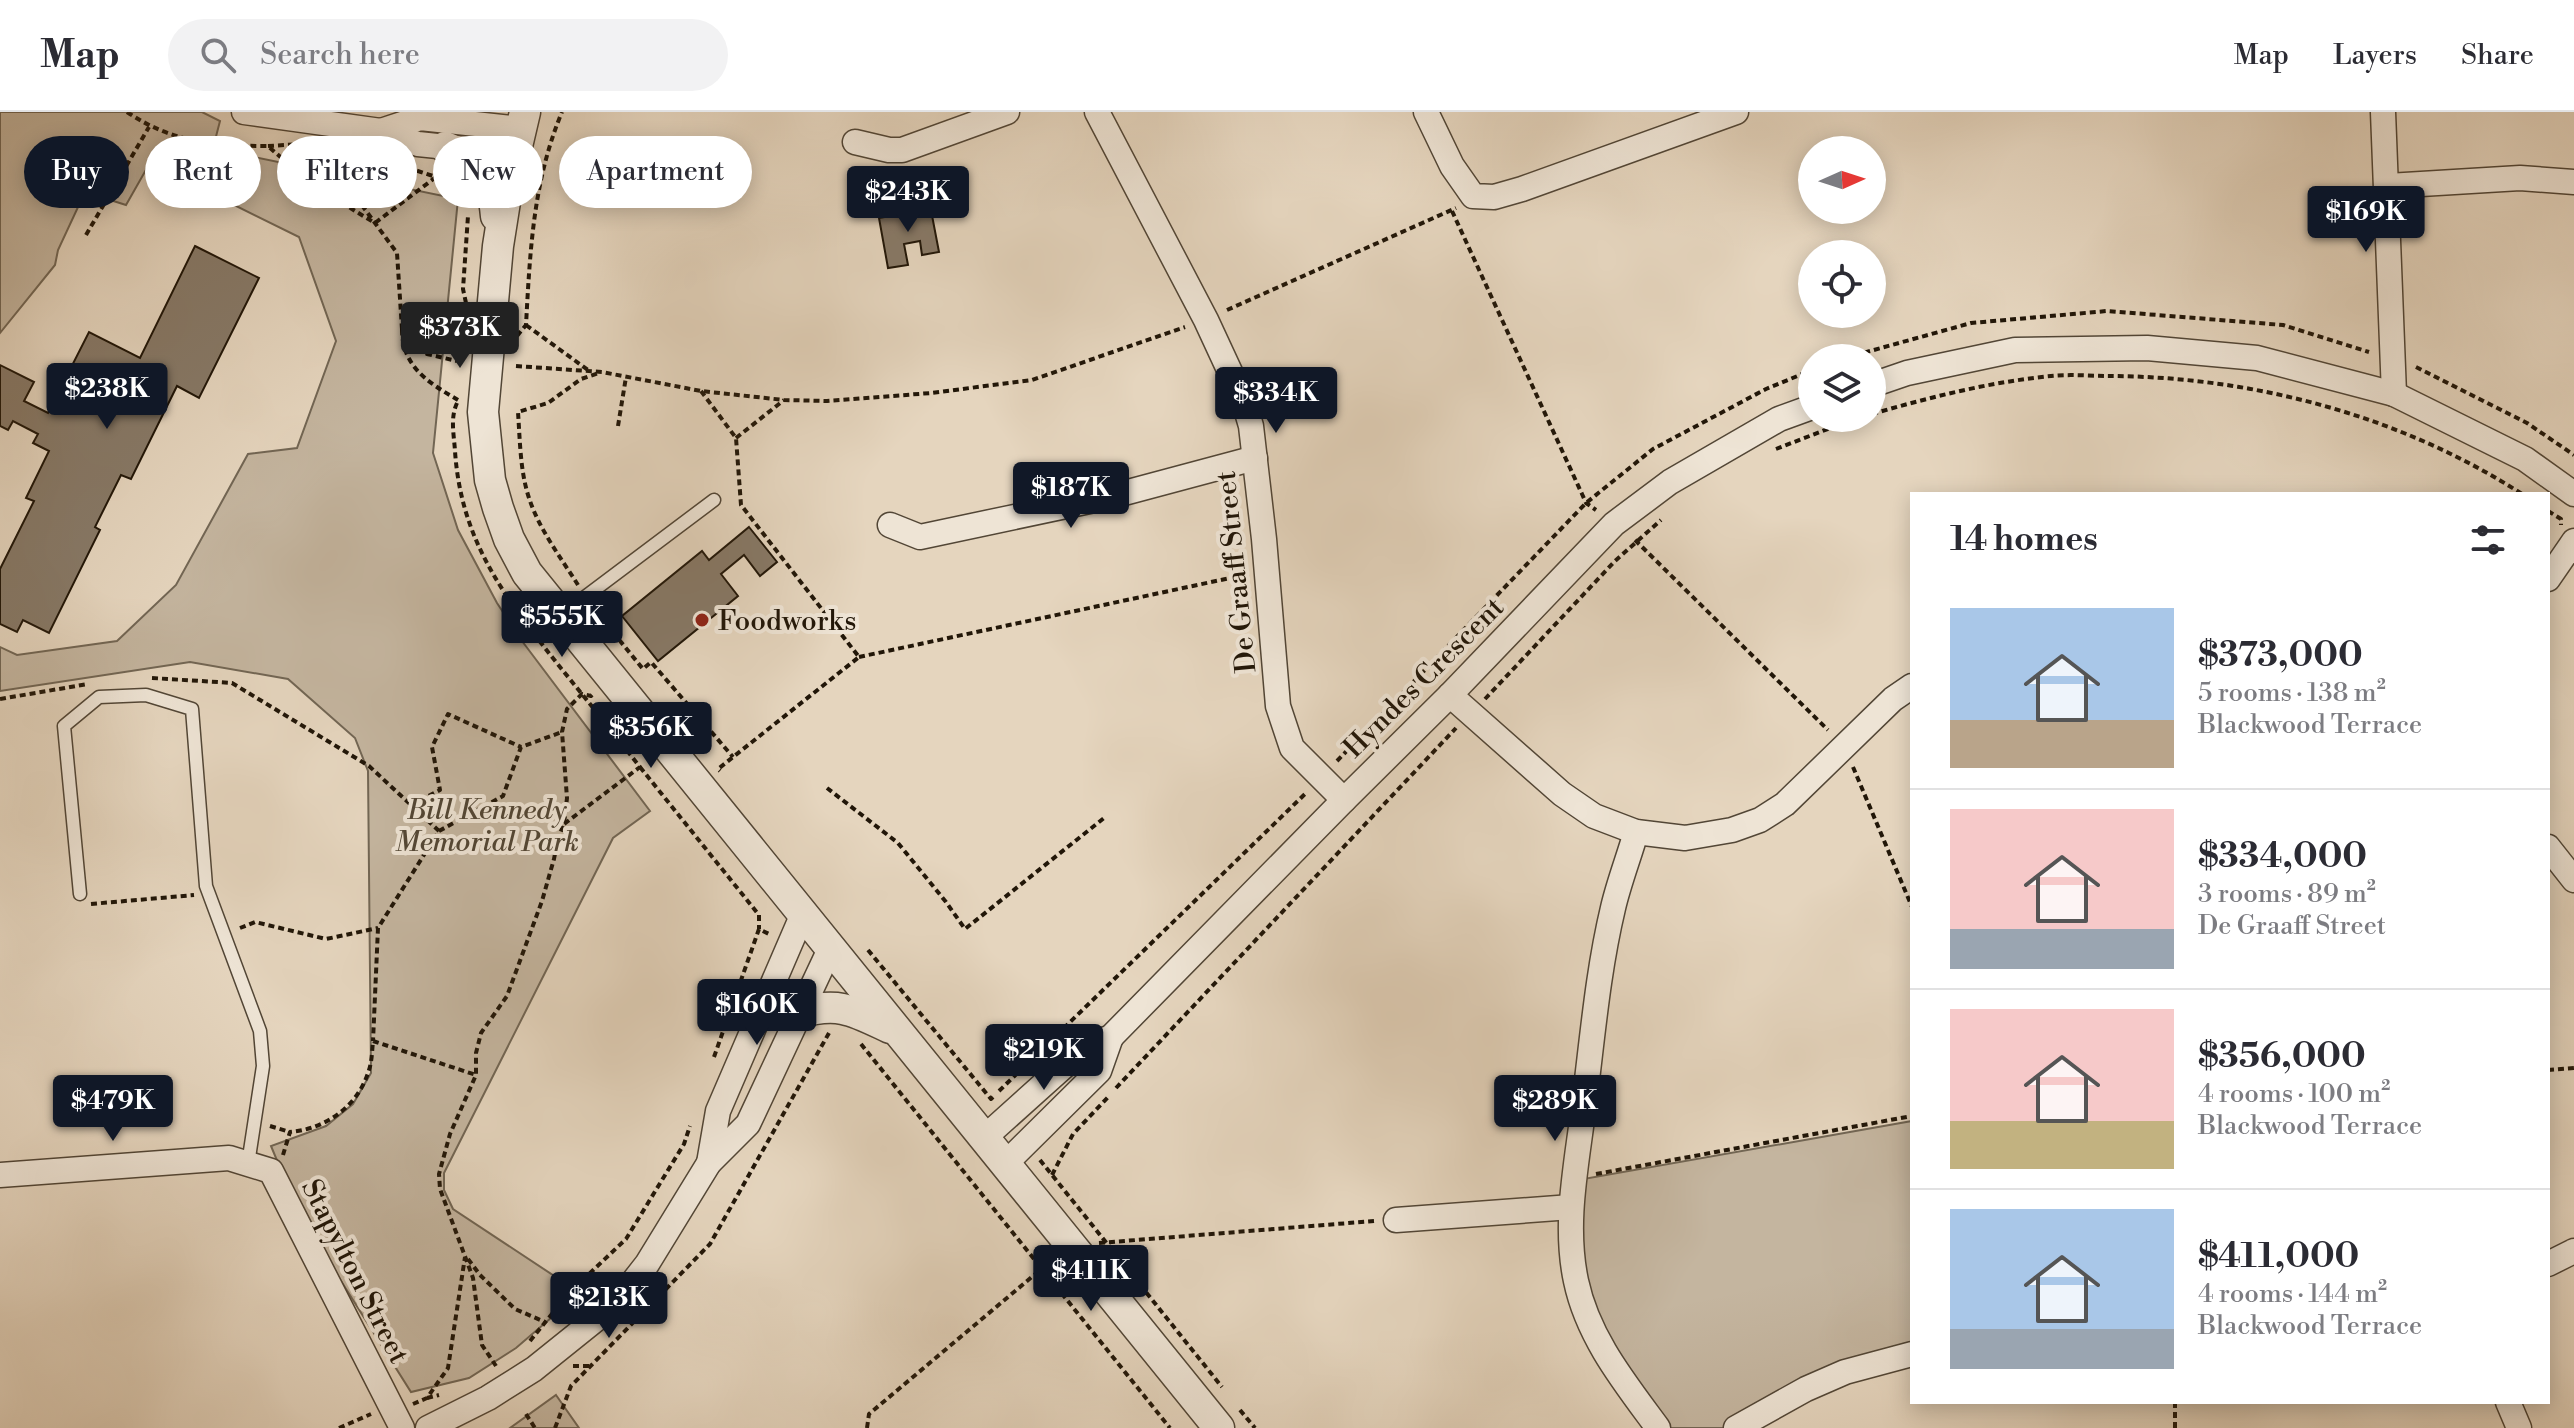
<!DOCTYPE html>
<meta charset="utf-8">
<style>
body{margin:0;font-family:"Libre Bodoni",serif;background:#f2f2f3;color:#2b2b33;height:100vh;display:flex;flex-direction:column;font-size:30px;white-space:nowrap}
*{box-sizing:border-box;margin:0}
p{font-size:26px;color:#7c7c81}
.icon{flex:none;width:44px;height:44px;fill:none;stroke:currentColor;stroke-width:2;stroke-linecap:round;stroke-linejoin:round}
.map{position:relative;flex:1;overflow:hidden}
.sheet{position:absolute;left:1910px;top:380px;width:640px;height:912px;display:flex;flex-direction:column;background:#fff;border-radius:0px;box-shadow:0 4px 20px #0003}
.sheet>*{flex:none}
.banner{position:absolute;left:24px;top:24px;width:760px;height:72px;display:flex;gap:16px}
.needle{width:52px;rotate:87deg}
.controls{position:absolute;left:1798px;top:24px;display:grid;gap:16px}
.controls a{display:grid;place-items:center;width:88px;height:88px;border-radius:50%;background:#fff;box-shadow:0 4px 20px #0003;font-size:40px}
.price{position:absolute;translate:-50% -68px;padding:0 18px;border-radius:8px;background:#111827;color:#fff;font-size:26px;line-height:52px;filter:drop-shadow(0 2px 4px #0008)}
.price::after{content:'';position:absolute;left:50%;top:48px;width:24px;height:18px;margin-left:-12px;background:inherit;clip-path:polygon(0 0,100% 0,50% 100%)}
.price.active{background:#222;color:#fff}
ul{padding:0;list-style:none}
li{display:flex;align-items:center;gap:24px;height:200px;padding:0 40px}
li+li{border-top:2px solid #e1e1e2}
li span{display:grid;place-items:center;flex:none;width:224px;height:160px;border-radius:0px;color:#555}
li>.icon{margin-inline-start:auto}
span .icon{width:96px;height:96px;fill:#fffc;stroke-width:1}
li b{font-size:34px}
h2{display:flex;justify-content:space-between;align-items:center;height:96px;padding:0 40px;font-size:34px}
.tag{padding:0 28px;border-radius:36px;background:#fff;box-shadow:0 4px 20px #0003;font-size:28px;line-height:72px}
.tag.active{background:#111827;color:#fff}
header{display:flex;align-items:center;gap:48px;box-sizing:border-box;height:112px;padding:0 40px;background:#fff;border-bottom:2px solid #e1e1e2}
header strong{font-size:38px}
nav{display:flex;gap:44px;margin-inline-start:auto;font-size:28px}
.search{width:560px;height:72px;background:#f2f2f3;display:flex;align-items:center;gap:20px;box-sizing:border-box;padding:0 28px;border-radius:44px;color:#7c7c81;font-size:30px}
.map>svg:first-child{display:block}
</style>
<header>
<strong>Map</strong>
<div class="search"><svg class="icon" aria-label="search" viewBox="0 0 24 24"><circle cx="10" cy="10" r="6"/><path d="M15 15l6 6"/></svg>Search here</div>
<nav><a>Map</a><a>Layers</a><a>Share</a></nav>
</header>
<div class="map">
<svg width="2574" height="1316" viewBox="0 0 2574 1316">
<rect width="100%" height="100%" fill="#e5d5be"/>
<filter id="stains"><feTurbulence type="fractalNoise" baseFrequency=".0025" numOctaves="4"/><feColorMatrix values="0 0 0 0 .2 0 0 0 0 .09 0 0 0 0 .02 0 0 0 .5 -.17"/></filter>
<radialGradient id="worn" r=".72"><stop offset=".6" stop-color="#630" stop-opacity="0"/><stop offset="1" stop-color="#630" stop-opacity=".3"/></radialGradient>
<g fill="#c4b59f" stroke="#726654" stroke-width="2">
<path d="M 0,0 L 202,0 L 220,9 L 202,79 L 147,56 L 126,93 L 85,80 L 58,138 L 55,153 L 0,221 Z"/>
<path d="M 235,41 L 458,87 L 433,341 L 458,418 L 497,491 L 522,529 L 650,699 L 613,726 L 444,1061 L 444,1078 L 453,1097 L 580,1181 L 516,1236 L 469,1266 L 411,1280 L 300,1104 L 271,1034 L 326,1014 L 353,992 L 371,961 L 368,659 L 355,626 L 288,567 L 190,550 L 0,579 L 0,535 L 17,543 L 117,529 L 176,473 L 248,342 L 297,336 L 336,229 L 299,125 L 222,87 Z"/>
<path d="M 1912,1009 L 1912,1242 L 1735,1316 L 1661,1316 L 1577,1199 L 1572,1069 Z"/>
<path d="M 556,1283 L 579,1316 L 510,1316 Z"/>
</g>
<g fill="#877967" stroke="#211608" stroke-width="2">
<path d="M 930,93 L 939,140 L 922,143 L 920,129 L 904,132 L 908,153 L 888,156 L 879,106 L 908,101 L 907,97 Z"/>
<path d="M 195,134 L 259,166 L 199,286 L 177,274 L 131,367 L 121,363 L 95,415 L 100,418 L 49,521 L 23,508 L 17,520 L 0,512 L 0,457 L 34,389 L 26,386 L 49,339 L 33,331 L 38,322 L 13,309 L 8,318 L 0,314 L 0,253 L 34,270 L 24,289 L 48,301 L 89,220 L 140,246 Z"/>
<path d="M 749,415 L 777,450 L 760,464 L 744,443 L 721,462 L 738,484 L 658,549 L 622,504 L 702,439 L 709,448 Z"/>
</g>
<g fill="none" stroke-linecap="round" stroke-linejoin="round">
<defs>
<g id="service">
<path d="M 561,503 L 714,388"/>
<path d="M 80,782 L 64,614 L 99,585 L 146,583 L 192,597 L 206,774 L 260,919 L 263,954 L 248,1052"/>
</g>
<g id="minor">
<path d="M 244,0 L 381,19 L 418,32 L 515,42"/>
<path d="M 1097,0 L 1206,208 L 1244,290 L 1251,314 L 1264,427 L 1278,594 L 1292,636 L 1344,688"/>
<path d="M 1426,0 L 1452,54 L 1473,84 L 1494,85 L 1522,77 L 1736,0"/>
<path d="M 2383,0 L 2394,282"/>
<path d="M 381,19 L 420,6 L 521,17"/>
<path d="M 855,30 L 889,38 L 902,38 L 1007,0"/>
<path d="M 2388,74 L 2520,66 L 2574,70"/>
<path d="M 1872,273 L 1907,261 L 2015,238 L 2147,236 L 2257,246 L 2394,282 L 2525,347 L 2574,382"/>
<path d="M 890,413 L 920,425 L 1113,384 L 1255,346"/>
<path d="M 2548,467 L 2574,429"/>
<path d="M 1450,583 L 1562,682 L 1594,704 L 1636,720 L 1685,726 L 1732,718 L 1760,708 L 1785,692 L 1893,587 L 1912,574"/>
<path d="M 1636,720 C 1629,745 1619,770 1613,796 C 1597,863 1592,932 1583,1000 C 1576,1056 1564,1113 1576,1169 C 1588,1226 1625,1271 1658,1316"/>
<path d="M 2548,735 L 2574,768"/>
<path d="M 984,1026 L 1083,937 L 1111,925 L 1344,688 L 1450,583 L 1614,412 L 1670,370 L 1779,307 L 1812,295"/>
<path d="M 709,1051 L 718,999 L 802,804"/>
<path d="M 1004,1053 L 1099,959 L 1111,925"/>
<path d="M 0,1063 L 229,1046 L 271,1059 L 402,1316"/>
<path d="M 1396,1108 L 1571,1095"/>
<path d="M 2548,1152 L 2574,1139"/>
<path d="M 2508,1290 L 2519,1316"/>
<path d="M 428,1316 L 488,1286 L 534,1257 L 595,1208 L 622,1184 L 647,1152 L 709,1051 L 748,1012 L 830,837"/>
<path d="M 1736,1316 L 1806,1277 L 1845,1260 L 1912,1242"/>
</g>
<g id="tertiary">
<path d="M 525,0 L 507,77 L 498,134 L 483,300 L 490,368 L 498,396 L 509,427 L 527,461 L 1219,1316"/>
<path d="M 445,35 C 485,51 492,61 496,104"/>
<path d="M 799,901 C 839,889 854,899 890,916"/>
</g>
</defs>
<use href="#service" stroke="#524636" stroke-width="15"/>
<use href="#minor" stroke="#524636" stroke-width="27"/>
<use href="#tertiary" stroke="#524636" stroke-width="33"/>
<g stroke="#211608" stroke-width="4" stroke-dasharray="6 4" stroke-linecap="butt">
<path d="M 127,0 C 173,31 215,34 268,34 C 301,64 336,88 375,111 L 436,65 L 363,41"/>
<path d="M 268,34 L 302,32"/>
<path d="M 335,41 L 339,62 L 397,141 L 402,217 L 427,242 L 457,249"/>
<path d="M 436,65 L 453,68"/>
<path d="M 1452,99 L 1582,382 L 1586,391 L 1596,398"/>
<path d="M 86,123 L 149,15"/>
<path d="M 466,191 L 463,177 L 468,104"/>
<path d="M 1227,198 L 1456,96"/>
<path d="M 526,213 L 588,258"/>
<path d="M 402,217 C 402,255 429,271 458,288"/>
<path d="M 517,224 L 526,213 C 530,140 533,69 562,0"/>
<path d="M 1845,246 L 1971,211 L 2107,199 L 2283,213 L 2369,240"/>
<path d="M 516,254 L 602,260 L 701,279 L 784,288 L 827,289 L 931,281 L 1032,268 L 1185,215"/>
<path d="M 2416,255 L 2527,311 L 2574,343"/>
<path d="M 701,279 L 736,326 L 741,393 L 859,545 L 718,657 L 720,659"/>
<path d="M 457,291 C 450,306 454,323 455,339 C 461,430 506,487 560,555 C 587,588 614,622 640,655 L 564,712"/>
<path d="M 1872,302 C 1931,285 1990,270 2051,264 C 2070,262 2092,264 2111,264 C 2255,265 2401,304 2522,382"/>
<path d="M 618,314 L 626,265"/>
<path d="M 736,326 L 784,288"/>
<path d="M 1776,337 L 1856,306"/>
<path d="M 2548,399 L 2561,407 L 2561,413"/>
<path d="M 1635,428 L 1828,618"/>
<path d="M 578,473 C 561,446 539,417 529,386 C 520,359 520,328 518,300 L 548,291 L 581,267 L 599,261"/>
<path d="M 594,497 L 643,557 L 651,550 L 733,645"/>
<path d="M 859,545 L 1244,463"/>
<path d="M 152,566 L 232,571 L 369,654 L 439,719 L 378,816 L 373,929"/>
<path d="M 0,587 L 88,572"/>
<path d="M 1485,587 L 1615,449 L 1661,408"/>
<path d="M 1337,649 L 1586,391 L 1653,337 L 1766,277 L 1812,258"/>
<path d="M 640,655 L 759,803 L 759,817"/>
<path d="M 1853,655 L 1912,795"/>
<path d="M 827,676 L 898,731 L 946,790 L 965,817 L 1104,706"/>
<path d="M 411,693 L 440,678 L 432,635 L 448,602 L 521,635"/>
<path d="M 439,719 L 503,684 L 521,635 L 562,620"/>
<path d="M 91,792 L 194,783"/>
<path d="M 240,816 L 255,810 L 326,827 L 378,816"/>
<path d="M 868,838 L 991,987 L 993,985"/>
<path d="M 861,932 L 1170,1316"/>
<path d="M 714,945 L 759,817 L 769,822"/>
<path d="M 2548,958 L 2574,956"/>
<path d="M 1116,976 L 1456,616"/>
<path d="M 999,979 L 1306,681"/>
<path d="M 270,1014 L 290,1020"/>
<path d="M 283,1043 L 290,1020 C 325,1017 357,995 368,961 C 372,951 372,939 373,929 L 476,963"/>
<path d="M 1040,1048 L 1222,1275"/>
<path d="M 1596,1062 L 1912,1004"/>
<path d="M 1052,1063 L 1073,1022 L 1110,983"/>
<path d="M 1099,1131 L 1374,1109"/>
<path d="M 468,1147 L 480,1163 L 515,1197 L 545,1210"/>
<path d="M 530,1229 L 569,1181 L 626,1127 L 684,1032 L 690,1014"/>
<path d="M 496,1254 L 482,1233 L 473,1166 L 440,1077 L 439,1062 L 450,1022 L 476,963 L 476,941 L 481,921 L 507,884 L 542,789 L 554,747 L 558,726 L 564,712 L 567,686 L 562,620 L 567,597 L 582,582 L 591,584 L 594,581"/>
<path d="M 573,1254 L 590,1254"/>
<path d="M 427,1286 L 439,1283"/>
<path d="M 2175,1290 L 2175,1316"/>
<path d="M 413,1292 L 427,1286 L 448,1256 L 465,1145"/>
<path d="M 1240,1298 L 1255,1316"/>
<path d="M 526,1302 L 535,1316"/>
<path d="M 339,1316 L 371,1302"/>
<path d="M 555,1316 L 571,1274 L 710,1132 L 829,921"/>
<path d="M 867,1316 L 869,1302 L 1052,1148"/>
</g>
<use href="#service" stroke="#eee4d5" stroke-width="12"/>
<use href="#minor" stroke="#eee4d5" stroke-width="24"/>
<use href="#tertiary" stroke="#eee4d5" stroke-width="30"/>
</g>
<circle fill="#8f2418" stroke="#eee4d5" stroke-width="3" cx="702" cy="508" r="8"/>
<g text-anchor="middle" stroke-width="8" stroke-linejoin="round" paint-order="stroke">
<g font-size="28" fill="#211608" stroke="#eee4d5">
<text transform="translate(1235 460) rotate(-96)" y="10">De Graaff Street</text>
<text transform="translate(1423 565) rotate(-45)" y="10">Hyndes Crescent</text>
<text transform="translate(356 1159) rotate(63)" y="10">Stapylton Street</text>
</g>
<g font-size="28" fill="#211608" stroke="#eee4d5" text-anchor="start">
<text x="718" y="518">Foodworks</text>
</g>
<g font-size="28" font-style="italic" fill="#524635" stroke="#eee4d5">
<text x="487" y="707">Bill Kennedy<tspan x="487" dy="32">Memorial Park</tspan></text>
</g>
</g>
<rect width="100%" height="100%" filter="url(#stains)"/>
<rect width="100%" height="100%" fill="url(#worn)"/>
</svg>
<div class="controls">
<a><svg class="needle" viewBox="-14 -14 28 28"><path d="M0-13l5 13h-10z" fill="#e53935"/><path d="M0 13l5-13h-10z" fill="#7c7c81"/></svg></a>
<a><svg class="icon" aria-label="locate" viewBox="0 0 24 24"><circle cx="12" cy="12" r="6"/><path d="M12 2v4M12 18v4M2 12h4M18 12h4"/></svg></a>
<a><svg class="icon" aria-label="layers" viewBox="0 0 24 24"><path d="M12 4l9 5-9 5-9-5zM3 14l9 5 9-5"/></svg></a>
</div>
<b class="price" style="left:908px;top:122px">$243K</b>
<b class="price" style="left:2366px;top:142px">$169K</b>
<b class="price active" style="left:460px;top:258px">$373K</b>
<b class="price" style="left:107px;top:319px">$238K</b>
<b class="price" style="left:1276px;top:323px">$334K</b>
<b class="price" style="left:1071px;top:418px">$187K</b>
<b class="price" style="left:562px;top:547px">$555K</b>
<b class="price" style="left:651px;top:658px">$356K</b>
<b class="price" style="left:757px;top:935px">$160K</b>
<b class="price" style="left:1044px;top:980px">$219K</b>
<b class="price" style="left:113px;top:1031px">$479K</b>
<b class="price" style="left:1555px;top:1031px">$289K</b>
<b class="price" style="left:1091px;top:1201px">$411K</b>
<b class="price" style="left:609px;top:1228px">$213K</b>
<div class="banner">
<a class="tag active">Buy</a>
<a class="tag">Rent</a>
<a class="tag">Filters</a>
<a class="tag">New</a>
<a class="tag">Apartment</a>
</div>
<section class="sheet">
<h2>14 homes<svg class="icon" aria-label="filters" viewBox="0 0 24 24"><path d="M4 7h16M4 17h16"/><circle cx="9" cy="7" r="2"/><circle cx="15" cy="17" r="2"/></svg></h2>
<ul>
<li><span style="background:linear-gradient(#a9c7e8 70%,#b9a48a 0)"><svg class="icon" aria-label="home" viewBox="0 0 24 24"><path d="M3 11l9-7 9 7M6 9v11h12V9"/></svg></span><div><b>$373,000</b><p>5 rooms · 138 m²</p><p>Blackwood Terrace</p></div></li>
<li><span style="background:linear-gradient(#f6c9c9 75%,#9aa5b1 0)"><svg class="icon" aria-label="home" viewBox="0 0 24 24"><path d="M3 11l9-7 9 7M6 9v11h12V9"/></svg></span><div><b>$334,000</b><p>3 rooms · 89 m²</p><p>De Graaff Street</p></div></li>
<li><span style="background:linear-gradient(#f6c9c9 70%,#c2b280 0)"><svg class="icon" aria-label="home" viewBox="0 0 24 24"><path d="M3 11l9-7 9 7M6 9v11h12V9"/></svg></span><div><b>$356,000</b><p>4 rooms · 100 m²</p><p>Blackwood Terrace</p></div></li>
<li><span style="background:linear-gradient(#a9c7e8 75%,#9aa5b1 0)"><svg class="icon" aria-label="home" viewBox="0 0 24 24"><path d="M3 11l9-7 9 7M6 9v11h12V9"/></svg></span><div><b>$411,000</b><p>4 rooms · 144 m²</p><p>Blackwood Terrace</p></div></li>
</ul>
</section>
</div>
